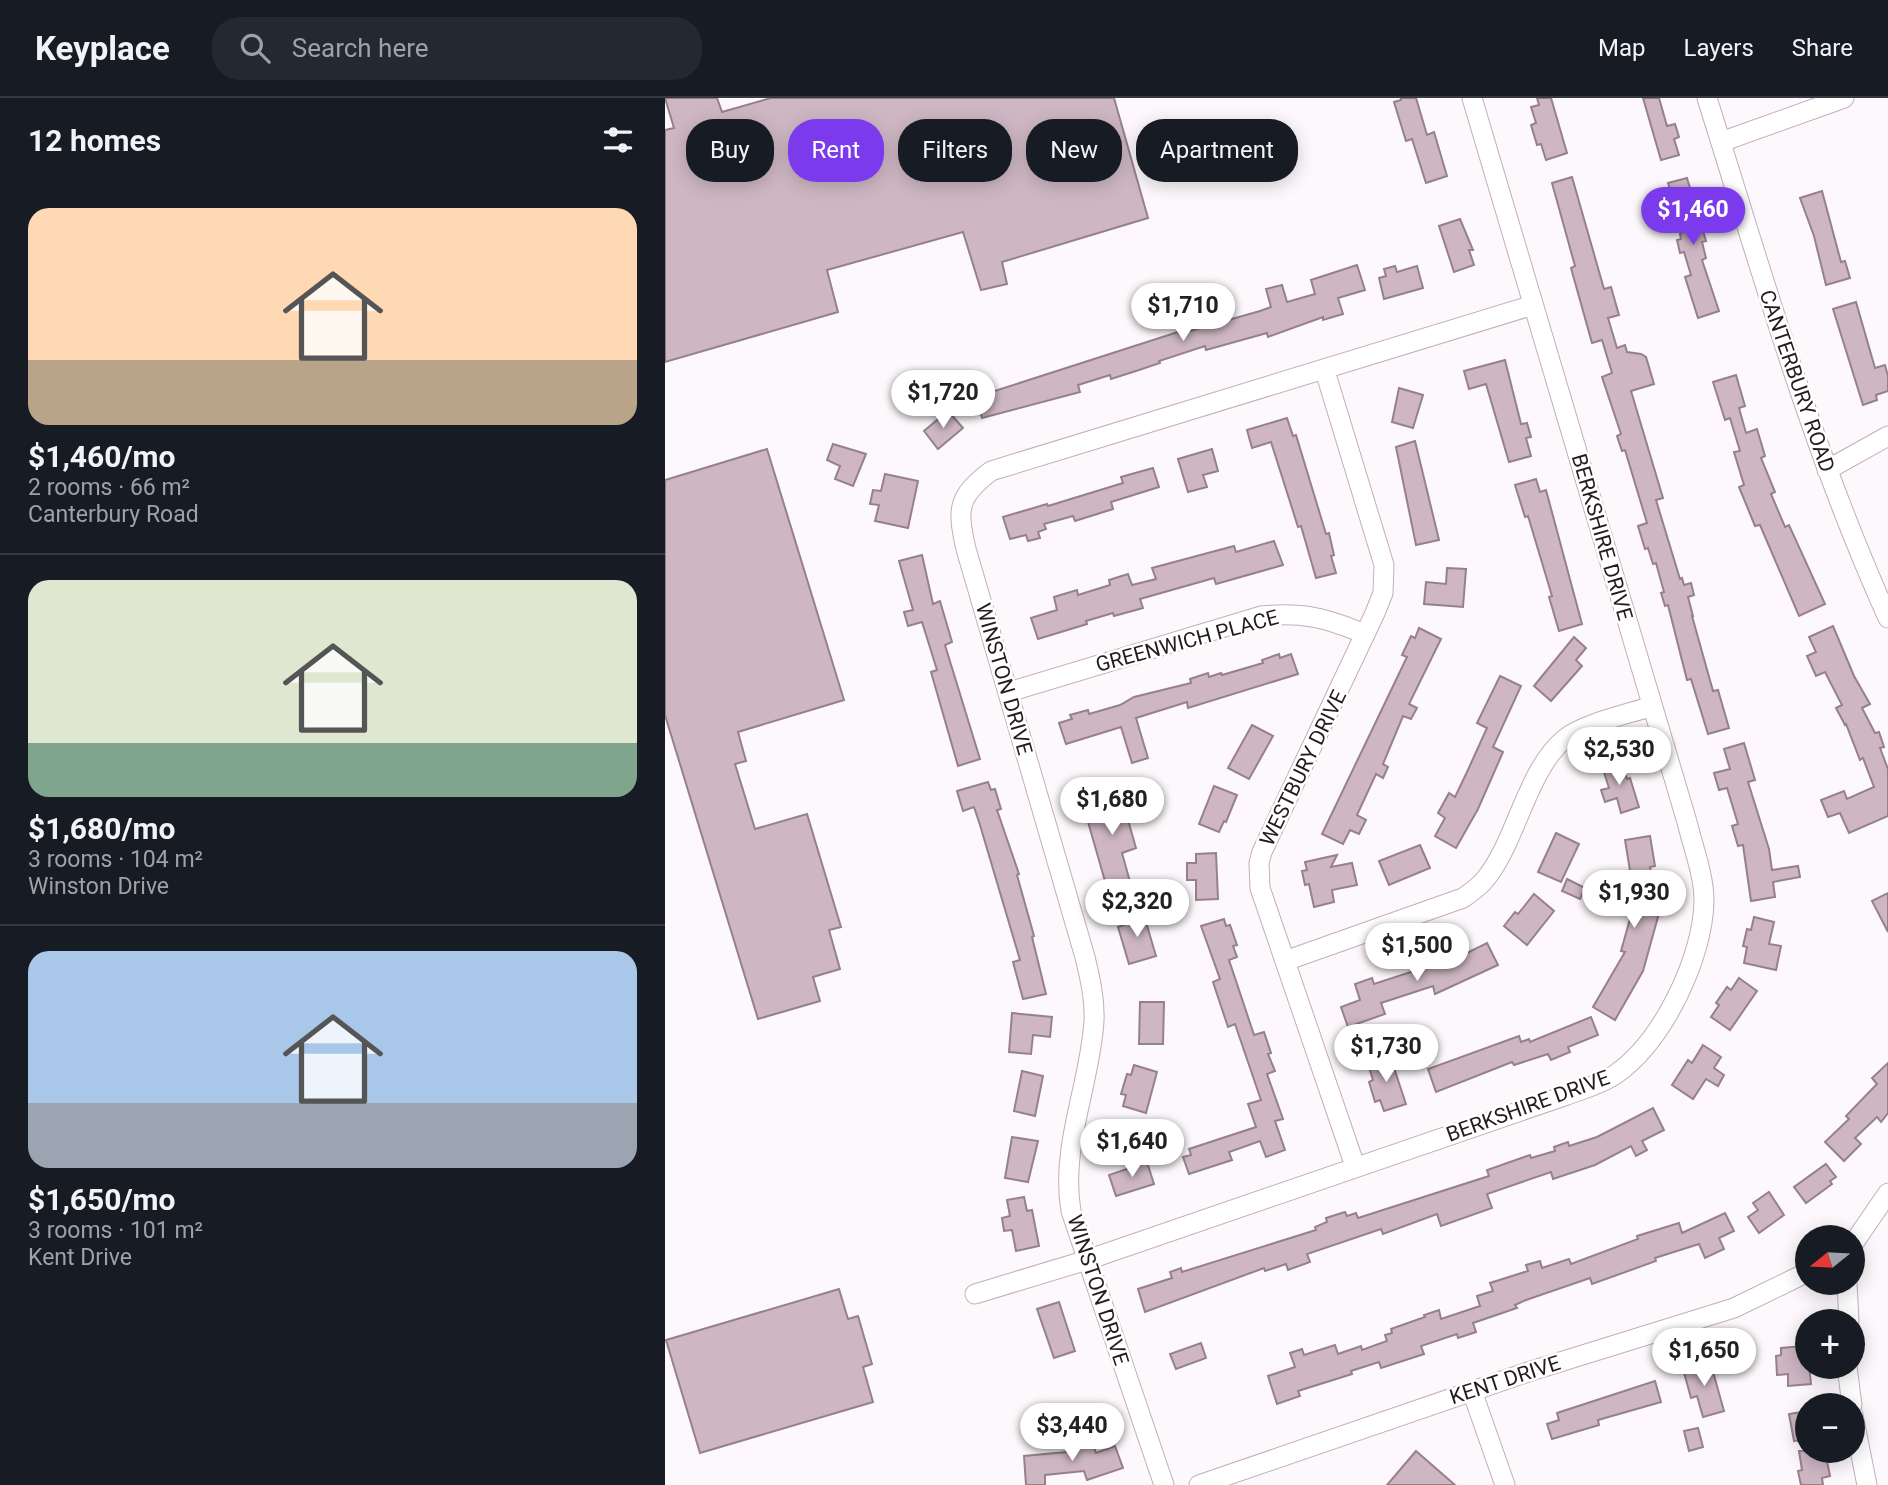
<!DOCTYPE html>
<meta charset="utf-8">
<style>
body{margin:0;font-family:Roboto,sans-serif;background:#242831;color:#f1f3f6;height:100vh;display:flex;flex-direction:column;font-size:26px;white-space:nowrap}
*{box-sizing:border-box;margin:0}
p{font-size:23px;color:#9ea1a6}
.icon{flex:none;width:38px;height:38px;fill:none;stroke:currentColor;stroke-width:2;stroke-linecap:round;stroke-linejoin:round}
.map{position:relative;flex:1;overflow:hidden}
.drawer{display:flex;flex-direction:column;background:#171b24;width:665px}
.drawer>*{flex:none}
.hud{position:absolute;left:21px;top:21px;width:665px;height:63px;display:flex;gap:14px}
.needle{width:46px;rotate:252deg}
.fabs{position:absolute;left:1130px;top:1127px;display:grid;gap:14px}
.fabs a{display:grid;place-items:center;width:70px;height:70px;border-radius:50%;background:#171b24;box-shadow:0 4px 18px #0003;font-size:35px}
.price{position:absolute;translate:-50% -60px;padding:0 16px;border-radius:24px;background:#fff;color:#222;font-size:23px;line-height:46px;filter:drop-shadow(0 2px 4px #0008)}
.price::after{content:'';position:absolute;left:50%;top:42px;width:21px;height:16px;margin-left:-10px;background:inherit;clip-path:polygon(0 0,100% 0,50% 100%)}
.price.selected{background:#7c3aed;color:#fff}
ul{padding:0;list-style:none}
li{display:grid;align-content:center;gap:14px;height:371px;padding:0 28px}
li+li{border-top:2px solid #363941}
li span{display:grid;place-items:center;height:217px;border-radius:21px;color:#555}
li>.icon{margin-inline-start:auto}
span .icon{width:126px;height:126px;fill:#fffc;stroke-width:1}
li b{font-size:30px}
h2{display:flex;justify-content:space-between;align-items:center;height:84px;padding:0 28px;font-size:30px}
.tag{padding:0 24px;border-radius:28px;background:#171b24;box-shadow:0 4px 18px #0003;font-size:24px;line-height:63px}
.tag.selected{background:#7c3aed;color:#fff}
header{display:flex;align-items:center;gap:42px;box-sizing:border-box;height:98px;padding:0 35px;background:#171b24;border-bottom:2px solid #363941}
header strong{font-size:33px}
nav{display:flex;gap:38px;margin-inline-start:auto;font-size:24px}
.search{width:490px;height:63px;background:#242831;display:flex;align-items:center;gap:18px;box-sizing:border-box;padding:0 24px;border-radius:28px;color:#9ea1a6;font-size:26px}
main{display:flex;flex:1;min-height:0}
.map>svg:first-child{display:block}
</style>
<header>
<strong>Keyplace</strong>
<div class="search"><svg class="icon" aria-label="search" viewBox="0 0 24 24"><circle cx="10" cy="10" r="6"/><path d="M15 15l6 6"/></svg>Search here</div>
<nav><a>Map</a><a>Layers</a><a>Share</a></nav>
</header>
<main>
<section class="drawer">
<h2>12 homes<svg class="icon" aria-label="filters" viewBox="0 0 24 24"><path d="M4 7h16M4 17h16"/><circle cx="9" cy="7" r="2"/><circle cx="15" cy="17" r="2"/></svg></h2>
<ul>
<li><span style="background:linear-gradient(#ffd9b3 70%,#b9a48a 0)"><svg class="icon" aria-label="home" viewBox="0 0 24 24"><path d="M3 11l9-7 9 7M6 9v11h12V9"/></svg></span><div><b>$1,460/mo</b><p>2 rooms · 66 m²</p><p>Canterbury Road</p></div></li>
<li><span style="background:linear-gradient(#dfe7d0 75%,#7fa58c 0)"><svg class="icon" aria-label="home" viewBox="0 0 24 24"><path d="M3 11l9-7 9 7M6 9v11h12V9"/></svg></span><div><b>$1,680/mo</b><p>3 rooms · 104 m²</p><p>Winston Drive</p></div></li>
<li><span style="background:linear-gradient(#a9c7e8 70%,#9aa5b1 0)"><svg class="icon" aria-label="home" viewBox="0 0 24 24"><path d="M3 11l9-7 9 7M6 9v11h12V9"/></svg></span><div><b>$1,650/mo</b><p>3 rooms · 101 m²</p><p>Kent Drive</p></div></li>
</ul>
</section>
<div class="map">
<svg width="1223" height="1387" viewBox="0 0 1223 1387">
<rect width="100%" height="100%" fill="#fdf8fb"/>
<g fill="#ceb7c3" stroke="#96808c" stroke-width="2">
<path d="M 0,0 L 52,0 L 57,14 L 106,0 L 449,0 L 483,120 L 337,164 L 342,186 L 316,192 L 298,134 L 162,172 L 173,214 L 0,264 L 0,32 L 9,30 Z"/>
<path d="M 736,0 L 751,0 L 762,37 L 769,34 L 782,78 L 761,85 L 747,41 L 741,43 L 729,4 L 736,2 Z"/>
<path d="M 872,0 L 886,0 L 902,55 L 881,62 L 876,46 L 872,47 L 866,27 L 871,25 L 866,9 L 874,7 Z"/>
<path d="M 978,0 L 994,0 L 1002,28 L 1010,26 L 1014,39 L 1009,41 L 1014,57 L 996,62 Z"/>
<path d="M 907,79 L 939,191 L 946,189 L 954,217 L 943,220 L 952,250 L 960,247 L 962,254 L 976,256 L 981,259 L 989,286 L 966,293 L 998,400 L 991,402 L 1015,481 L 1017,480 L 1019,487 L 1026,485 L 1029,497 L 1023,499 L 1028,518 L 1027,518 L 1048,593 L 1053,592 L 1064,630 L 1043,636 L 1026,581 L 1022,582 L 1003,507 L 1000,508 L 996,495 L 999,494 L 991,465 L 988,466 L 983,450 L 980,451 L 973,428 L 982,425 L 960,352 L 957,353 L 952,338 L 956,336 L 937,279 L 947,275 L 937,242 L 927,245 L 906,170 L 910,168 L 887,85 Z"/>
<path d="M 1022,80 L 1027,97 L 1032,95 L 1036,110 L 1032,112 L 1041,143 L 1037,144 L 1041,160 L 1037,162 L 1054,213 L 1033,220 L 1020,179 L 1026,177 L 1019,154 L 1015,155 L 1012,142 L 1016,141 L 1015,136 L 1019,134 L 1011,111 L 1008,112 L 1004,98 L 1007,97 L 1003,85 Z"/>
<path d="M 1157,93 L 1176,164 L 1180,163 L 1185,180 L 1161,187 L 1149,138 L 1135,100 Z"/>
<path d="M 795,121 L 808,152 L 804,152 L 809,167 L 789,174 L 774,128 Z"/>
<path d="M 692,167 L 700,192 L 673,200 L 678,216 L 658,222 L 658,219 L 603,239 L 602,235 L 541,252 L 540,248 L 494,263 L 495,265 L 471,273 L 446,281 L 445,277 L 413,287 L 415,294 L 317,320 L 311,299 L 513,234 L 514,236 L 595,213 L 606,209 L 601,191 L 617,187 L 622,204 L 650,196 L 646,182 Z"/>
<path d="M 730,168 L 732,174 L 752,168 L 758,190 L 719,201 L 714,180 L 721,178 L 719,171 Z"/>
<path d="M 1191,204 L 1210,270 L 1220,267 L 1223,278 L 1223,293 L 1211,297 L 1212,302 L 1198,307 L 1168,211 Z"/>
<path d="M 840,262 L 856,326 L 862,325 L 866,339 L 861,340 L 866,358 L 844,364 L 821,286 L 804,291 L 799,273 Z"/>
<path d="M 1071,277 L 1080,308 L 1074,310 L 1081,335 L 1092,331 L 1100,358 L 1096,360 L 1110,394 L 1106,396 L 1120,429 L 1124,427 L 1160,506 L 1134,518 L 1095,427 L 1090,428 L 1074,389 L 1079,387 L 1069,354 L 1075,353 L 1065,320 L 1060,322 L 1048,284 Z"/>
<path d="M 734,290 L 758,297 L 748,330 L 727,324 Z"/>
<path d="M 283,313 L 298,330 L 273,351 L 259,333 Z"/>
<path d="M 622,320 L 628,338 L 631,337 L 661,436 L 664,435 L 669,457 L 666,458 L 671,475 L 651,480 L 636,428 L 633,429 L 606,344 L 587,350 L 582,332 Z"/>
<path d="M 750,343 L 774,442 L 751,447 L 731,349 Z"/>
<path d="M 168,346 L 201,356 L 188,388 L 170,381 L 175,368 L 162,362 Z"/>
<path d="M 102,351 L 179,602 L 73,634 L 81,663 L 70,666 L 90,731 L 142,716 L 176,829 L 164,832 L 175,871 L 148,879 L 155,903 L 93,921 L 0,617 L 0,382 Z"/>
<path d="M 547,351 L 553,373 L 538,377 L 542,389 L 523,394 L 513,361 Z"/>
<path d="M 488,370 L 494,389 L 446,404 L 448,411 L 410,423 L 408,418 L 379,426 L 381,431 L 373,434 L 375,440 L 363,443 L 361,437 L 345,441 L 338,419 L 382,406 L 383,408 L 458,385 L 456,379 Z"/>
<path d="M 220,376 L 253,383 L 243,430 L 210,423 L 214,407 L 205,406 L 208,392 L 216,393 Z"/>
<path d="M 871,381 L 875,394 L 881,392 L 917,526 L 894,533 L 884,499 L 887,498 L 863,418 L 860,419 L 850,387 Z"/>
<path d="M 609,443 L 618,467 L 551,486 L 549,480 L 475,501 L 478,510 L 449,518 L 448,515 L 421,523 L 422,526 L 373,541 L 366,520 L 392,512 L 389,499 L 412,492 L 413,497 L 445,487 L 444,482 L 463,476 L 467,487 L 491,481 L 487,470 L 569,448 L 571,454 Z"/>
<path d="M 257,457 L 268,506 L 275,503 L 287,544 L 280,547 L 315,661 L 293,668 L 266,574 L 272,572 L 257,524 L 243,528 L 239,514 L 248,512 L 234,463 Z"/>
<path d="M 782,470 L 801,471 L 798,509 L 759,506 L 761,484 L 781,486 Z"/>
<path d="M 1168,528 L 1189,578 L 1205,606 L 1197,610 L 1210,635 L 1214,634 L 1219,649 L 1215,650 L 1223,671 L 1223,718 L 1184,735 L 1175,715 L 1163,719 L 1156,702 L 1179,693 L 1182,701 L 1209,689 L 1198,660 L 1195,662 L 1181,626 L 1180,627 L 1171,610 L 1177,607 L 1160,574 L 1151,578 L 1142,558 L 1151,554 L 1144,539 Z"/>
<path d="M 754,530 L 776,541 L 744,606 L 752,610 L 746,621 L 738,618 L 718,666 L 723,669 L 718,680 L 711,676 L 692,717 L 701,722 L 694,736 L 685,732 L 678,746 L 657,736 L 742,559 L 737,557 L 746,538 L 750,540 Z"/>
<path d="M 909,539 L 921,550 L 911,562 L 917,568 L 886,603 L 869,588 Z"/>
<path d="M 614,556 L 615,560 L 626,556 L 633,576 L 523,610 L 522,604 L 471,620 L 483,660 L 467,665 L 456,629 L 401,646 L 394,625 L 407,621 L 405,617 L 423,612 L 424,616 L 455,607 L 469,599 L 526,585 L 525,581 L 543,575 L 544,579 L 556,575 L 557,577 L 598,565 L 597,562 Z"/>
<path d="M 835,578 L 856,588 L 828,649 L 838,654 L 813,711 L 791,750 L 770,738 L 780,720 L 773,715 L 784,695 L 790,699 L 802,674 L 822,630 L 812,625 Z"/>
<path d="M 587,627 L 608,638 L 584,681 L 563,670 Z"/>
<path d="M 1079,645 L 1090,682 L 1083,684 L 1104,751 L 1107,772 L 1133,768 L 1135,779 L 1108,784 L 1110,799 L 1086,803 L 1078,747 L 1073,748 L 1067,728 L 1073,726 L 1062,690 L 1054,692 L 1049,675 L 1065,671 L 1059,651 Z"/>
<path d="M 956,662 L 962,681 L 965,680 L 974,709 L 956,715 L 952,700 L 940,704 L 936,692 L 944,690 L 937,668 Z"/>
<path d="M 452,683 L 471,750 L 457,755 L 467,791 L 444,797 L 419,710 L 439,704 L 434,688 Z"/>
<path d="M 323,684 L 326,692 L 330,691 L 336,711 L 332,712 L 354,776 L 352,777 L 369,838 L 367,839 L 381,896 L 358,901 L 348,864 L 355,862 L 315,727 L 309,709 L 298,713 L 292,693 Z"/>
<path d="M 549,688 L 572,697 L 561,724 L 559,723 L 554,734 L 534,726 Z"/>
<path d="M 891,735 L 914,746 L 896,784 L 873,774 Z"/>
<path d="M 985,738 L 990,768 L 985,769 L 991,806 L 996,808 L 978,873 L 950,922 L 928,909 L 960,854 L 956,853 L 970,803 L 960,742 Z"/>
<path d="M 755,747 L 765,770 L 724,787 L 714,763 Z"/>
<path d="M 551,755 L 553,801 L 531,802 L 531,782 L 522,782 L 522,765 L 531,765 L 531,756 Z"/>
<path d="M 672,757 L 666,769 L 687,765 L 692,787 L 667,792 L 669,804 L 649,809 L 644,786 L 640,787 L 637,773 L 642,772 L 640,764 Z"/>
<path d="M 902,781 L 920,790 L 915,801 L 897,793 Z"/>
<path d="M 1223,795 L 1223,834 L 1207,803 Z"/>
<path d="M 869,796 L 889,813 L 862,847 L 839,828 L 850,814 L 853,816 Z"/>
<path d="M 478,814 L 491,858 L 464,866 L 453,829 L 459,827 L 457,820 Z"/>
<path d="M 1089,819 L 1109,824 L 1104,846 L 1116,848 L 1111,872 L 1079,865 L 1082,849 L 1078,848 L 1082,831 L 1086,832 Z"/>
<path d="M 559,821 L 561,828 L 565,827 L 572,847 L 568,848 L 572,859 L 564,862 L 589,937 L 599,934 L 606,955 L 603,956 L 610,973 L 602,976 L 618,1021 L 610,1023 L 620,1052 L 601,1059 L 595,1043 L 564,1054 L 567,1062 L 524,1076 L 518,1059 L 526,1057 L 524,1051 L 591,1029 L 583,1006 L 596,1002 L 570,926 L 563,929 L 548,884 L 555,881 L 536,828 Z"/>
<path d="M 822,845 L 833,867 L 770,896 L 768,888 L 716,905 L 720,916 L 683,929 L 676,909 L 695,902 L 690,886 L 707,880 L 709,886 L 786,861 L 785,859 L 801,851 L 802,855 Z"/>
<path d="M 1074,880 L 1092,893 L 1065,932 L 1046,919 L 1054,907 L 1051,905 L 1062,889 L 1066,892 Z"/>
<path d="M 475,904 L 499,904 L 498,946 L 474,946 Z"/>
<path d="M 347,915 L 387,919 L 385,939 L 368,937 L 366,956 L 344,954 Z"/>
<path d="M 926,919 L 933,937 L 903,949 L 905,954 L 886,962 L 883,956 L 849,967 L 847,964 L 771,994 L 763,971 L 854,938 L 856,944 L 864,941 L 865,944 Z"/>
<path d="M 1038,947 L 1056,959 L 1049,970 L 1059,977 L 1053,988 L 1041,981 L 1028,1001 L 1007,987 L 1023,962 L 1027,965 Z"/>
<path d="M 725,958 L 741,1006 L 719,1013 L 715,1002 L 710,1004 L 704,984 L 708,982 L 703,966 Z"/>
<path d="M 1223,965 L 1223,1015 L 1216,1024 L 1212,1019 L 1190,1040 L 1196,1046 L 1179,1063 L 1160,1044 L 1184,1021 L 1181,1018 L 1212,986 L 1207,980 Z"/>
<path d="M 469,967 L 492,974 L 481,1015 L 458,1008 L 461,997 L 456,996 L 462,976 L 466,977 Z"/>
<path d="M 357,973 L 378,978 L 370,1018 L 349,1013 Z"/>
<path d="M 988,1010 L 999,1032 L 977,1043 L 982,1052 L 971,1058 L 966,1048 L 930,1067 L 888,1081 L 886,1074 L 822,1096 L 827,1110 L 776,1128 L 772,1116 L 718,1136 L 716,1131 L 642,1156 L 645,1164 L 623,1172 L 621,1166 L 600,1173 L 599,1170 L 480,1214 L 473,1191 L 507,1180 L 505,1174 L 516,1170 L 517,1174 L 651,1132 L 650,1129 L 662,1124 L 661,1120 L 680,1114 L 682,1118 L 691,1115 L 693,1120 L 824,1078 L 822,1072 L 865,1057 L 866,1060 L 890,1053 L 889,1049 L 903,1044 L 904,1048 L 932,1039 Z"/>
<path d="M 347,1039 L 373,1043 L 363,1084 L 340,1080 Z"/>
<path d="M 482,1064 L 489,1086 L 451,1098 L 444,1077 Z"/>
<path d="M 1161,1066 L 1171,1079 L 1165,1083 L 1167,1086 L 1141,1105 L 1129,1089 Z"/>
<path d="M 1104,1094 L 1119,1117 L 1094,1135 L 1083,1119 L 1093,1112 L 1088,1105 Z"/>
<path d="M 359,1099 L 362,1113 L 367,1112 L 374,1148 L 351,1153 L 347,1132 L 339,1133 L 337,1120 L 345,1118 L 342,1102 Z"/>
<path d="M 1060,1115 L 1069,1133 L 1054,1140 L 1059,1151 L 1040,1160 L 1034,1146 L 990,1160 L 991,1163 L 927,1186 L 925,1180 L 861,1202 L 850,1207 L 852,1210 L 808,1225 L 811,1234 L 793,1240 L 792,1236 L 756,1248 L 759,1256 L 716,1270 L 714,1264 L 686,1273 L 687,1276 L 633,1293 L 635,1298 L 612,1306 L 603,1278 L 630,1269 L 625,1255 L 637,1251 L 639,1257 L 670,1247 L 673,1256 L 696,1248 L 697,1252 L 722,1243 L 720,1237 L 727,1235 L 726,1231 L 760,1219 L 759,1217 L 774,1212 L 776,1221 L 815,1208 L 812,1198 L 828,1193 L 825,1185 L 863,1173 L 861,1167 L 875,1163 L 877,1170 L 904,1161 L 906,1166 L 973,1141 L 972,1138 L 1014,1125 L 1017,1135 Z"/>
<path d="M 174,1191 L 183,1221 L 193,1218 L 207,1266 L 198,1269 L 208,1304 L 35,1355 L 1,1242 Z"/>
<path d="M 394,1204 L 410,1253 L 389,1260 L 372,1211 Z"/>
<path d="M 536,1245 L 541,1260 L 511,1271 L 505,1256 Z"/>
<path d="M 1138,1248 L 1138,1257 L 1143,1256 L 1146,1286 L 1123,1288 L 1123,1276 L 1112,1277 L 1111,1258 L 1116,1257 L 1116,1250 Z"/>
<path d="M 1045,1263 L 1059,1313 L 1038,1319 L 1032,1298 L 1026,1300 L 1018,1271 Z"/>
<path d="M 990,1283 L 996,1304 L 933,1322 L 934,1327 L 887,1341 L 882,1326 L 894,1322 L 892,1315 Z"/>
<path d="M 1143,1313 L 1143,1341 L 1129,1343 L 1124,1316 Z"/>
<path d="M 1033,1330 L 1038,1349 L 1024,1353 L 1019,1333 Z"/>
<path d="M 426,1341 L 431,1355 L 450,1348 L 458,1370 L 422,1382 L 419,1373 L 380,1377 L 380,1387 L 361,1387 L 359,1358 L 412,1353 L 410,1346 Z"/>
<path d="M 751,1353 L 790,1387 L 722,1387 Z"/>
<path d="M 1134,1353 L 1160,1353 L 1165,1378 L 1157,1380 L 1158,1387 L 1136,1387 L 1133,1373 L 1137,1372 Z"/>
</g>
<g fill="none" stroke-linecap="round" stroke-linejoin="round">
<defs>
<g id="minor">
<path d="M 1042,0 C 1097,175 1147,352 1223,520"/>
<path d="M 1056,44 L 1179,0"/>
<path d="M 660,273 L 719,467 L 718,495 L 710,515 L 597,754 L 594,765 L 595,790 L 690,1068"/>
<path d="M 1162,372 L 1223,338"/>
<path d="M 344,594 L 596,518 C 639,514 661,520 700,536"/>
<path d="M 620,863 L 798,800 C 806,794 816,788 822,779 C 852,741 863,669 901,640 C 920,625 964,616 987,608"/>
<path d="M 1188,1146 L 1223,1095"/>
<path d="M 1182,1185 L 1184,1223"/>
<path d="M 310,1196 L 422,1162 L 902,997 C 918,991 937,986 951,976 C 998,943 1038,860 1039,803 C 1039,777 1028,749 1022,724 L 807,0"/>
<path d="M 1182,1269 L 1187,1307"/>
<path d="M 807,1293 L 840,1387"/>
<path d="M 1188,1317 L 1202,1387"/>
<path d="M 499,1387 L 406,1113 C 395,1049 425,987 429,923 C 430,901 425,880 420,859 L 301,451 C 292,411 292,399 326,373 L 868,207"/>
<path d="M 534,1387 L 866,1273 L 1069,1210 L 1143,1174"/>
</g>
</defs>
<use href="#minor" stroke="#c4adba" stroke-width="21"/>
<use href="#minor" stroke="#fff" stroke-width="19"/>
</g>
<g text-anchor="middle" stroke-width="5" stroke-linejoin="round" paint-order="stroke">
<g font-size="21" fill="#241b20" stroke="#fff">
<text transform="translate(1132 283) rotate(71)" y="7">CANTERBURY ROAD</text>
<text transform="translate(937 439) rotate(74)" y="7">BERKSHIRE DRIVE</text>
<text transform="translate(522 543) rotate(-15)" y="7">GREENWICH PLACE</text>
<text transform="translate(339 581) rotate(74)" y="7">WINSTON DRIVE</text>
<text transform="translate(638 670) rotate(-64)" y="7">WESTBURY DRIVE</text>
<text transform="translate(863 1008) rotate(-20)" y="7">BERKSHIRE DRIVE</text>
<text transform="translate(433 1192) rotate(72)" y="7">WINSTON DRIVE</text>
<text transform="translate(840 1282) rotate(-18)" y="7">KENT DRIVE</text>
</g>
</g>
</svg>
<div class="fabs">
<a><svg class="needle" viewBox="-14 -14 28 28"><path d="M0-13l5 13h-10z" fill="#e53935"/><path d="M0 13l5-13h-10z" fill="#9ea1a6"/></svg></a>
<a>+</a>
<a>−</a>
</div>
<b class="price selected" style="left:1028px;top:149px">$1,460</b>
<b class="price" style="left:518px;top:245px">$1,710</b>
<b class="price" style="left:278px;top:332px">$1,720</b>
<b class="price" style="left:954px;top:689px">$2,530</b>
<b class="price" style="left:447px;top:739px">$1,680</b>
<b class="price" style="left:969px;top:832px">$1,930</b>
<b class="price" style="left:472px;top:841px">$2,320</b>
<b class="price" style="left:752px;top:885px">$1,500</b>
<b class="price" style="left:721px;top:986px">$1,730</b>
<b class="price" style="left:467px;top:1081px">$1,640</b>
<b class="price" style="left:1039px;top:1290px">$1,650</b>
<b class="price" style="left:407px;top:1365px">$3,440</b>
<div class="hud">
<a class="tag">Buy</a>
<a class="tag selected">Rent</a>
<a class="tag">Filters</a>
<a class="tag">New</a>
<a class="tag">Apartment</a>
</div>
</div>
</main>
